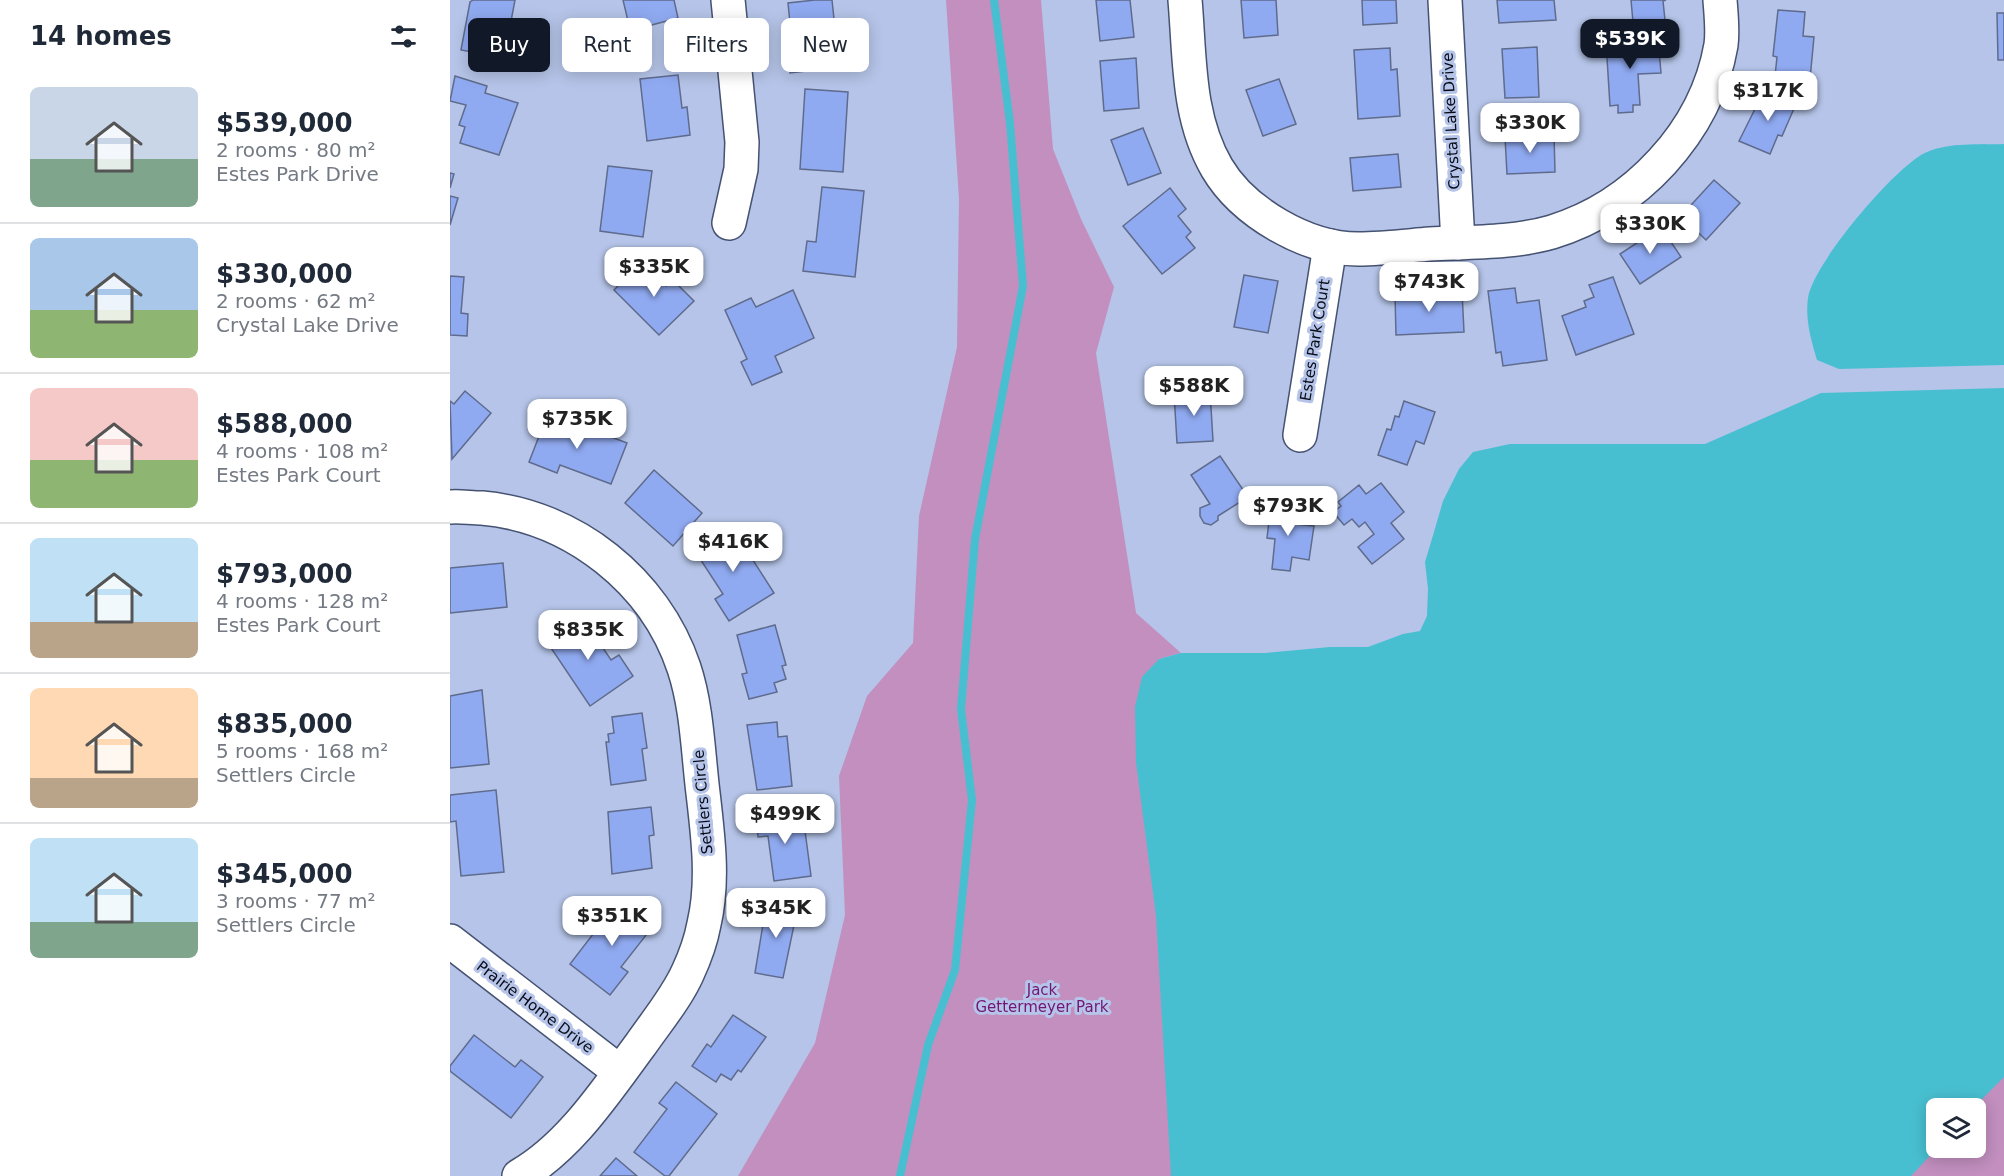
<!DOCTYPE html>
<meta charset="utf-8">
<style>
body{margin:0;font-family:"DejaVu Sans",sans-serif;background:#f2f2f3;color:#1f2937;height:100vh;display:flex;flex-direction:column;font-size:22px;white-space:nowrap}
*{box-sizing:border-box;margin:0}
p{font-size:20px;color:#747a83}
.icon{flex:none;width:33px;height:33px;fill:none;stroke:currentColor;stroke-width:2;stroke-linecap:round;stroke-linejoin:round}
.map{position:relative;flex:1;overflow:hidden}
.drawer{display:flex;flex-direction:column;background:#fff;width:450px}
.drawer>*{flex:none}
.banner{position:absolute;left:18px;top:18px;width:570px;height:54px;display:flex;gap:12px}
.buttons{position:absolute;left:1476px;top:1098px;display:grid;gap:12px}
.buttons a{display:grid;place-items:center;width:60px;height:60px;border-radius:9px;background:#fff;box-shadow:0 3px 15px #0003;font-size:30px}
.price{position:absolute;translate:-50% -51px;padding:0 14px;border-radius:12px;background:#fff;color:#222;font-size:20px;line-height:39px;filter:drop-shadow(0 2px 3px #0008)}
.price::after{content:'';position:absolute;left:50%;top:36px;width:18px;height:14px;margin-left:-9px;background:inherit;clip-path:polygon(0 0,100% 0,50% 100%)}
.price.on{background:#111827;color:#fff}
ul{padding:0;list-style:none}
li{display:flex;align-items:center;gap:18px;height:150px;padding:0 30px}
li+li{border-top:2px solid #e0e1e3}
li span{display:grid;place-items:center;flex:none;width:168px;height:120px;border-radius:9px;color:#555}
li>.icon{margin-inline-start:auto}
span .icon{width:72px;height:72px;fill:#fffc;stroke-width:1}
li b{font-size:26px}
h2{display:flex;justify-content:space-between;align-items:center;height:72px;padding:0 30px;font-size:26px}
.chip{padding:0 21px;border-radius:9px;background:#fff;box-shadow:0 3px 15px #0003;font-size:21px;line-height:54px}
.chip.on{background:#111827;color:#fff}
main{display:flex;flex:1;min-height:0}
.map>svg:first-child{display:block}
</style>
<main>
<section class="drawer">
<h2>14 homes<svg class="icon" aria-label="filters" viewBox="0 0 24 24"><path d="M4 7h16M4 17h16"/><circle cx="9" cy="7" r="2"/><circle cx="15" cy="17" r="2"/></svg></h2>
<ul>
<li><span style="background:linear-gradient(#c9d6e8 60%,#7fa58c 0)"><svg class="icon" aria-label="home" viewBox="0 0 24 24"><path d="M3 11l9-7 9 7M6 9v11h12V9"/></svg></span><div><b>$539,000</b><p>2 rooms · 80 m²</p><p>Estes Park Drive</p></div></li>
<li><span style="background:linear-gradient(#a9c7e8 60%,#8fb573 0)"><svg class="icon" aria-label="home" viewBox="0 0 24 24"><path d="M3 11l9-7 9 7M6 9v11h12V9"/></svg></span><div><b>$330,000</b><p>2 rooms · 62 m²</p><p>Crystal Lake Drive</p></div></li>
<li><span style="background:linear-gradient(#f6c9c9 60%,#8fb573 0)"><svg class="icon" aria-label="home" viewBox="0 0 24 24"><path d="M3 11l9-7 9 7M6 9v11h12V9"/></svg></span><div><b>$588,000</b><p>4 rooms · 108 m²</p><p>Estes Park Court</p></div></li>
<li><span style="background:linear-gradient(#bfe0f5 70%,#b9a48a 0)"><svg class="icon" aria-label="home" viewBox="0 0 24 24"><path d="M3 11l9-7 9 7M6 9v11h12V9"/></svg></span><div><b>$793,000</b><p>4 rooms · 128 m²</p><p>Estes Park Court</p></div></li>
<li><span style="background:linear-gradient(#ffd9b3 75%,#b9a48a 0)"><svg class="icon" aria-label="home" viewBox="0 0 24 24"><path d="M3 11l9-7 9 7M6 9v11h12V9"/></svg></span><div><b>$835,000</b><p>5 rooms · 168 m²</p><p>Settlers Circle</p></div></li>
<li><span style="background:linear-gradient(#bfe0f5 70%,#7fa58c 0)"><svg class="icon" aria-label="home" viewBox="0 0 24 24"><path d="M3 11l9-7 9 7M6 9v11h12V9"/></svg></span><div><b>$345,000</b><p>3 rooms · 77 m²</p><p>Settlers Circle</p></div></li>
</ul>
</section>
<div class="map">
<svg width="1554" height="1176" viewBox="0 0 1554 1176">
<rect width="100%" height="100%" fill="#b5c4e8"/>
<g fill="#c28fbf" fill-rule="evenodd">
<path d="M 496,0 L 591,0 L 603,149 L 631,219 L 664,287 L 646,353 L 686,613 L 731,653 L 709,659 L 787,1176 L 288,1176 L 365,1043 L 395,915 L 389,776 L 417,696 L 463,643 L 469,516 L 507,347 L 509,199 Z"/>
<path d="M 1554,1034 L 1554,1176 L 1403,1176 ZM 1486,1108 L 1526,1108 L 1526,1148 L 1486,1148 Z"/>
</g>
<g fill="#48bfd0">
<path d="M 1554,144 L 1554,365 L 1389,369 L 1367,360 C 1361,340 1355,319 1358,298 C 1362,265 1447,164 1477,152 C 1500,142 1529,145 1554,144 Z"/>
<path d="M 1554,388 L 1554,1077 L 1523,1108 L 1486,1108 L 1487,1148 L 1461,1176 L 721,1176 L 706,916 L 686,762 L 685,707 L 692,677 L 709,659 L 731,653 L 815,653 L 880,647 L 918,647 L 953,634 L 970,631 L 977,616 L 978,589 L 975,562 L 984,532 L 993,501 L 1009,469 L 1023,452 L 1060,444 L 1255,444 L 1371,393 Z"/>
</g>
<g fill="none" stroke-linecap="round" stroke-linejoin="round">
<path stroke="#48bfd0" stroke-width="8" d="M 450,1176 L 478,1045 L 505,970 L 522,800 L 511,709 L 525,539 L 573,286 L 560,123 L 544,0"/>
</g>
<g fill="#90aaf1" stroke="#5f6b8c" stroke-width="1.5">
<path d="M 23,0 L 65,0 L 54,58 L 11,50 L 20,2 Z"/>
<path d="M 173,0 L 224,0 L 228,18 L 194,27 L 192,22 L 179,25 Z"/>
<path d="M 365,0 L 382,0 L 389,67 L 340,73 L 336,44 L 342,43 L 338,3 Z"/>
<path d="M 646,0 L 680,0 L 684,37 L 650,41 Z"/>
<path d="M 791,0 L 826,0 L 828,35 L 794,38 Z"/>
<path d="M 912,0 L 946,0 L 947,23 L 913,25 Z"/>
<path d="M 1047,0 L 1104,0 L 1106,20 L 1049,23 Z"/>
<path d="M 1181,0 L 1216,0 L 1213,1 L 1215,20 L 1183,22 Z"/>
<path d="M 1328,10 L 1355,12 L 1353,36 L 1364,37 L 1360,79 L 1325,76 L 1327,57 L 1323,56 Z"/>
<path d="M 1547,13 L 1554,13 L 1554,60 L 1548,60 Z"/>
<path d="M 1208,39 L 1211,73 L 1188,74 L 1190,105 L 1183,105 L 1183,112 L 1168,113 L 1168,105 L 1160,106 L 1156,42 Z"/>
<path d="M 1087,47 L 1089,97 L 1055,98 L 1052,49 Z"/>
<path d="M 940,48 L 941,70 L 947,69 L 950,116 L 908,119 L 904,50 Z"/>
<path d="M 686,58 L 689,108 L 654,111 L 650,61 Z"/>
<path d="M 228,75 L 232,108 L 237,107 L 240,135 L 197,141 L 190,79 Z"/>
<path d="M 5,76 L 37,86 L 35,93 L 68,103 L 49,155 L 10,143 L 15,127 L 9,125 L 16,105 L 0,101 Z"/>
<path d="M 829,79 L 846,124 L 813,136 L 796,90 Z"/>
<path d="M 355,89 L 398,92 L 393,172 L 350,169 Z"/>
<path d="M 1314,91 L 1346,104 L 1332,136 L 1328,135 L 1320,154 L 1289,141 Z"/>
<path d="M 693,128 L 711,173 L 678,185 L 661,140 Z"/>
<path d="M 1104,135 L 1105,172 L 1057,174 L 1055,137 Z"/>
<path d="M 948,154 L 951,187 L 903,191 L 900,158 Z"/>
<path d="M 158,166 L 202,171 L 193,237 L 150,231 Z"/>
<path d="M 0,173 L 4,174 L 0,188 Z"/>
<path d="M 1264,180 L 1290,203 L 1256,240 L 1231,216 Z"/>
<path d="M 372,187 L 414,191 L 405,277 L 353,271 L 357,241 L 366,242 Z"/>
<path d="M 720,188 L 736,209 L 728,216 L 741,232 L 736,237 L 745,248 L 712,274 L 673,226 Z"/>
<path d="M 0,196 L 8,198 L 0,225 Z"/>
<path d="M 1211,227 L 1231,257 L 1190,284 L 1170,254 Z"/>
<path d="M 192,262 L 216,286 L 222,279 L 244,301 L 209,335 L 164,290 Z"/>
<path d="M 794,275 L 828,281 L 818,333 L 784,327 Z"/>
<path d="M 0,276 L 14,277 L 11,313 L 18,314 L 17,336 L 0,335 Z"/>
<path d="M 1163,277 L 1184,334 L 1126,355 L 1112,316 L 1136,307 L 1134,301 L 1144,297 L 1139,285 Z"/>
<path d="M 1065,288 L 1067,303 L 1089,300 L 1097,360 L 1053,366 L 1051,352 L 1046,353 L 1038,291 Z"/>
<path d="M 343,290 L 364,338 L 325,356 L 332,372 L 302,385 L 291,362 L 297,359 L 275,310 L 301,298 L 306,307 Z"/>
<path d="M 1012,291 L 1014,332 L 946,335 L 945,295 Z"/>
<path d="M 15,391 L 41,413 L 2,459 L 0,401 L 4,404 Z"/>
<path d="M 760,391 L 763,441 L 727,443 L 724,393 Z"/>
<path d="M 954,401 L 985,412 L 974,444 L 966,441 L 957,465 L 928,455 L 937,429 L 941,430 L 945,416 L 949,417 Z"/>
<path d="M 98,413 L 177,443 L 161,484 L 110,465 L 107,473 L 79,462 Z"/>
<path d="M 770,456 L 798,497 L 768,516 L 768,520 L 761,525 L 754,523 L 750,516 L 750,508 L 760,504 L 741,475 Z"/>
<path d="M 204,470 L 252,513 L 223,546 L 175,503 Z"/>
<path d="M 931,483 L 954,512 L 941,523 L 954,539 L 922,564 L 908,547 L 924,534 L 915,522 L 909,527 L 902,519 L 894,525 L 883,512 L 891,506 L 888,502 L 909,485 L 916,494 Z"/>
<path d="M 821,504 L 848,508 L 846,524 L 864,526 L 859,560 L 842,557 L 840,571 L 822,569 L 825,539 L 817,538 Z"/>
<path d="M 280,524 L 324,593 L 279,621 L 265,599 L 273,594 L 243,548 Z"/>
<path d="M 53,563 L 57,607 L 0,613 L 0,568 Z"/>
<path d="M 131,615 L 161,660 L 169,655 L 183,676 L 140,706 L 95,639 Z"/>
<path d="M 325,625 L 336,665 L 332,666 L 336,679 L 324,683 L 327,692 L 299,699 L 292,674 L 297,673 L 287,635 Z"/>
<path d="M 32,690 L 39,764 L 0,768 L 0,696 Z"/>
<path d="M 192,713 L 197,748 L 192,749 L 196,780 L 161,785 L 156,742 L 159,742 L 158,734 L 164,733 L 162,717 Z"/>
<path d="M 327,722 L 328,737 L 337,736 L 342,786 L 307,790 L 297,725 Z"/>
<path d="M 46,790 L 54,872 L 11,876 L 6,821 L 0,822 L 0,795 Z"/>
<path d="M 201,807 L 204,835 L 199,836 L 202,868 L 162,874 L 158,812 Z"/>
<path d="M 335,810 L 337,820 L 349,819 L 350,832 L 355,831 L 361,876 L 324,881 L 318,836 L 308,837 L 306,814 Z"/>
<path d="M 170,899 L 204,925 L 171,967 L 178,972 L 160,995 L 120,964 Z"/>
<path d="M 317,900 L 348,906 L 333,978 L 305,973 Z"/>
<path d="M 283,1015 L 316,1037 L 291,1072 L 288,1070 L 281,1080 L 271,1074 L 266,1082 L 242,1066 L 257,1044 L 261,1047 Z"/>
<path d="M 24,1035 L 65,1067 L 71,1060 L 93,1077 L 61,1118 L 0,1071 L 0,1066 Z"/>
<path d="M 226,1082 L 267,1114 L 219,1176 L 215,1176 L 184,1152 L 217,1109 L 209,1103 Z"/>
<path d="M 166,1158 L 187,1176 L 150,1176 Z"/>
</g>
<g fill="none" stroke-linecap="round" stroke-linejoin="round">
<defs>
<g id="minor">
<path d="M 278,0 L 292,142 L 291,169 L 279,223"/>
<path d="M 735,0 C 740,57 737,117 767,168 C 793,212 856,249 908,249 C 932,249 956,246 980,244 C 1020,242 1064,243 1102,232 C 1185,207 1256,132 1271,45 C 1273,31 1271,14 1270,0"/>
<path d="M 995,0 L 1008,243"/>
<path d="M 850,435 L 880,246"/>
<path d="M 0,507 C 10,506 21,508 32,508 C 123,516 205,581 234,668 C 247,707 248,752 253,793 C 258,836 264,882 254,924 C 251,940 245,957 238,972 C 227,997 207,1021 191,1044 C 156,1091 120,1147 69,1176"/>
<path d="M 0,941 L 170,1072"/>
</g>
</defs>
<use href="#minor" stroke="#465271" stroke-width="36"/>
<use href="#minor" stroke="#fff" stroke-width="33"/>
</g>
<g text-anchor="middle" stroke-width="6" stroke-linejoin="round" paint-order="stroke">
<g font-size="15" fill="#070b17" stroke="#b5c4e8">
<text transform="translate(1001 121) rotate(-93)" y="5">Crystal Lake Drive</text>
<text transform="translate(865 340) rotate(-81)" y="5">Estes Park Court</text>
<text transform="translate(253 802) rotate(-95)" y="5">Settlers Circle</text>
<text transform="translate(85 1007) rotate(37)" y="5">Prairie Home Drive</text>
</g>
<g font-size="15" fill="#731673" stroke="#b5c4e8">
<text x="592" y="995">Jack<tspan x="592" dy="17">Gettermeyer Park</tspan></text>
</g>
</g>
</svg>
<div class="buttons">
<a><svg class="icon" aria-label="layers" viewBox="0 0 24 24"><path d="M12 4l9 5-9 5-9-5zM3 14l9 5 9-5"/></svg></a>
</div>
<b class="price on" style="left:1180px;top:70px">$539K</b>
<b class="price" style="left:1318px;top:122px">$317K</b>
<b class="price" style="left:1080px;top:154px">$330K</b>
<b class="price" style="left:1200px;top:255px">$330K</b>
<b class="price" style="left:204px;top:298px">$335K</b>
<b class="price" style="left:979px;top:313px">$743K</b>
<b class="price" style="left:744px;top:417px">$588K</b>
<b class="price" style="left:127px;top:450px">$735K</b>
<b class="price" style="left:838px;top:537px">$793K</b>
<b class="price" style="left:283px;top:573px">$416K</b>
<b class="price" style="left:138px;top:661px">$835K</b>
<b class="price" style="left:335px;top:845px">$499K</b>
<b class="price" style="left:326px;top:939px">$345K</b>
<b class="price" style="left:162px;top:947px">$351K</b>
<div class="banner">
<a class="chip on">Buy</a>
<a class="chip">Rent</a>
<a class="chip">Filters</a>
<a class="chip">New</a>
</div>
</div>
</main>
